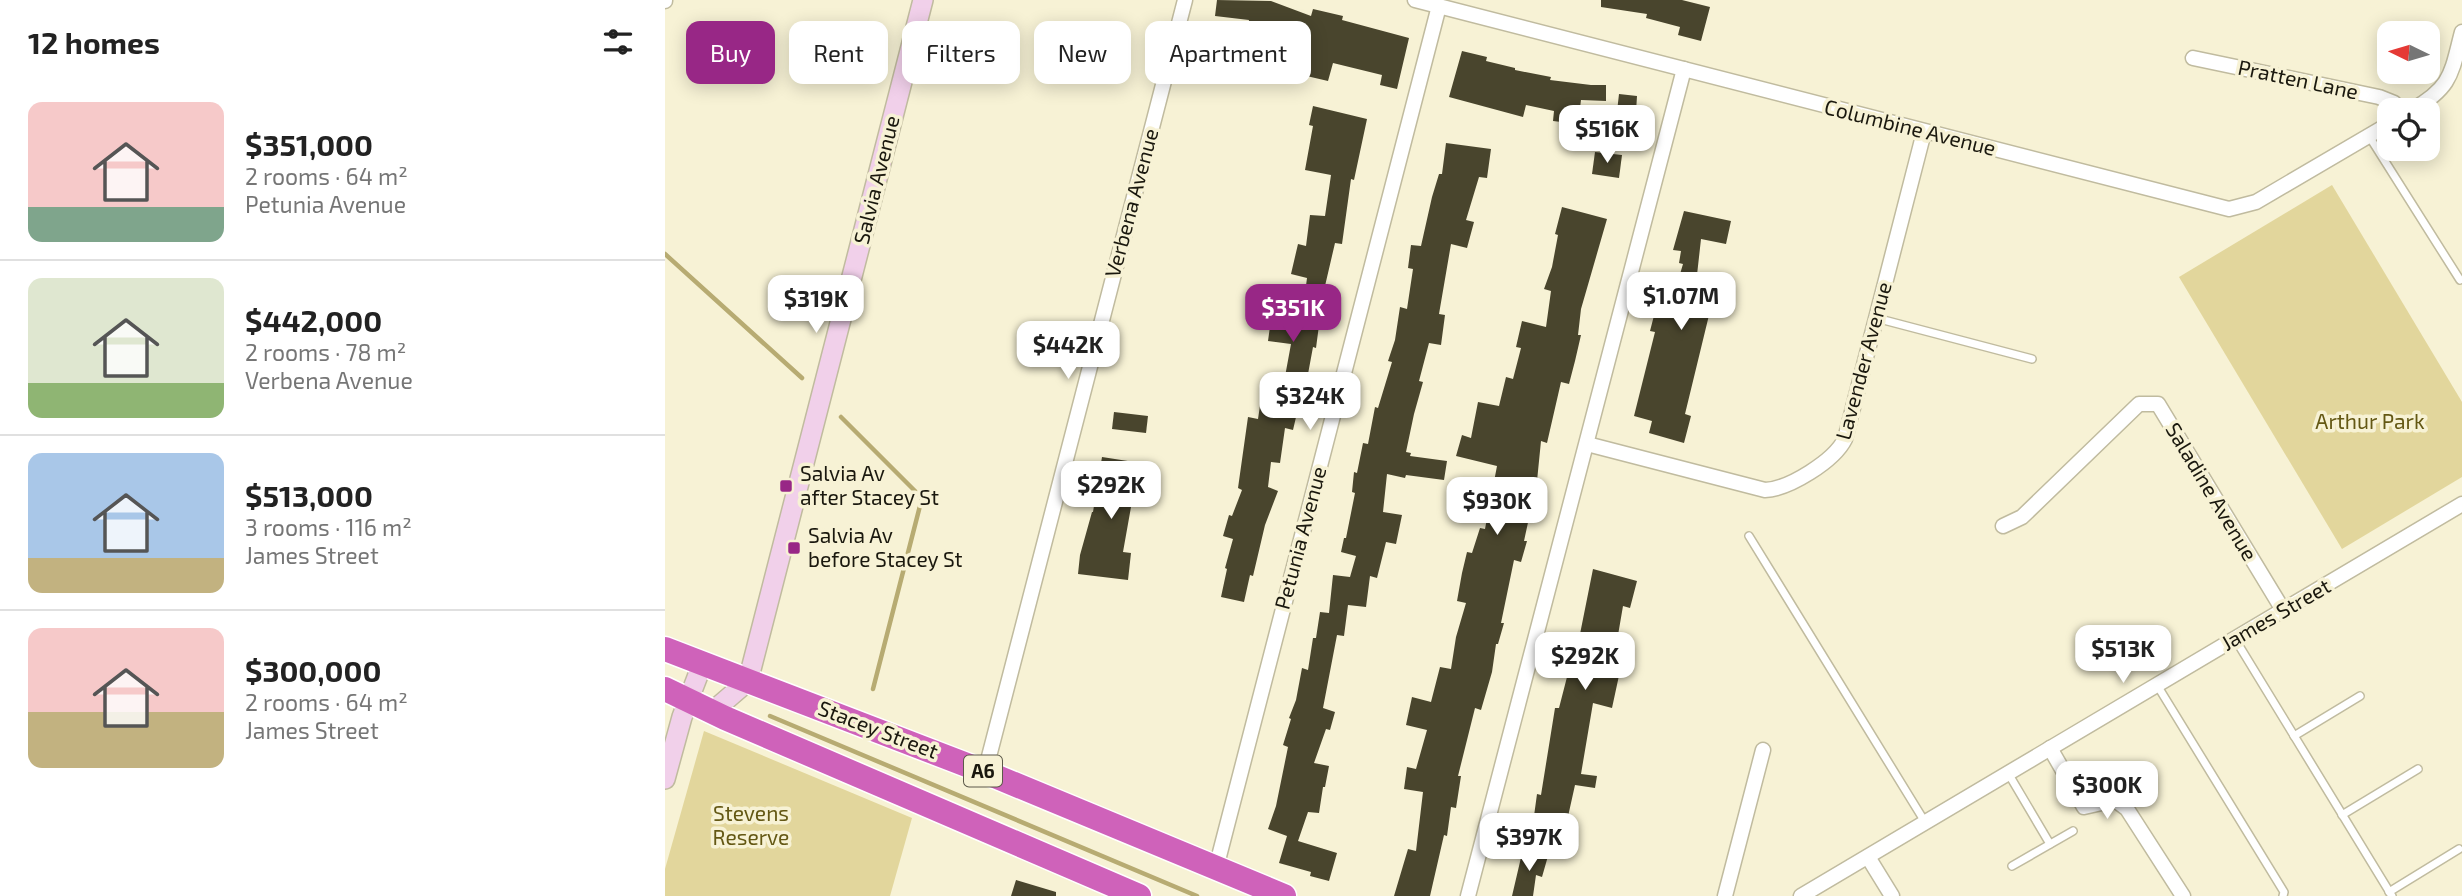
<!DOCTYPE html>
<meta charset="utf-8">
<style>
body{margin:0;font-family:"Exo 2",sans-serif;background:#f6f6f6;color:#222;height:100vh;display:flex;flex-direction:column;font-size:26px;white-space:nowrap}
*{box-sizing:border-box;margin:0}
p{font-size:23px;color:#767676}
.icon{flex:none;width:38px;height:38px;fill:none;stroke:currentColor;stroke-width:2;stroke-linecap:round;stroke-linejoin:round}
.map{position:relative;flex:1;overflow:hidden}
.details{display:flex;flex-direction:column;background:#fff;width:665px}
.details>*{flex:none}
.hud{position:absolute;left:21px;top:21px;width:665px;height:63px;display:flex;gap:14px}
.needle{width:46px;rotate:275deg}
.tools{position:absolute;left:1712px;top:21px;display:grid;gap:14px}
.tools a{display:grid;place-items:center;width:63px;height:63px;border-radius:14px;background:#fff;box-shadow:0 4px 18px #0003;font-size:35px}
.price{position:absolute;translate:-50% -60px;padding:0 16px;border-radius:14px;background:#fff;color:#222;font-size:23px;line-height:46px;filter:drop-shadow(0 2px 4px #0008)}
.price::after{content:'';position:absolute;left:50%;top:42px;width:21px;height:16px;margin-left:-10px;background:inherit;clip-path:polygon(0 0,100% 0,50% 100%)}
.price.active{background:#982786;color:#fff}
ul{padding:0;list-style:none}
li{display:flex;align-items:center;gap:21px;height:175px;padding:0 28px}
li+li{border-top:2px solid #e0e0e0}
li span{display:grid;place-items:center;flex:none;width:196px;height:140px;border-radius:14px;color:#555}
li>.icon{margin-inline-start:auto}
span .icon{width:84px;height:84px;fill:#fffc;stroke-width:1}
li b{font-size:30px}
h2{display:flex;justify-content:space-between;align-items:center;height:84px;padding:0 28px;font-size:30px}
.pill{padding:0 24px;border-radius:14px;background:#fff;box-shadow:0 4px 18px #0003;font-size:24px;line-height:63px}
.pill.active{background:#982786;color:#fff}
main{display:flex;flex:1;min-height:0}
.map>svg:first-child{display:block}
</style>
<main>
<section class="details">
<h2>12 homes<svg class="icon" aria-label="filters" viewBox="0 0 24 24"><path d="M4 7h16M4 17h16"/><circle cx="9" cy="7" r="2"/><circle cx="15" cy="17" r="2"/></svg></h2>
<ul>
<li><span style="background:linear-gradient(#f6c9c9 75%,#7fa58c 0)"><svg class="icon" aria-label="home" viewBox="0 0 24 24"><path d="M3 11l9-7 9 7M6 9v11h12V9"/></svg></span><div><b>$351,000</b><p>2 rooms · 64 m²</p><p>Petunia Avenue</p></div></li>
<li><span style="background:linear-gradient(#dfe7d0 75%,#8fb573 0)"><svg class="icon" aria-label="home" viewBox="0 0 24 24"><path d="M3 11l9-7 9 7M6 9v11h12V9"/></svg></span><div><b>$442,000</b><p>2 rooms · 78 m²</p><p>Verbena Avenue</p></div></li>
<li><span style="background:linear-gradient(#a9c7e8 75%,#c2b280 0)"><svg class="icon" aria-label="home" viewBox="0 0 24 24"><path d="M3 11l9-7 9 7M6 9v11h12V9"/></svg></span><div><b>$513,000</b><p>3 rooms · 116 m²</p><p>James Street</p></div></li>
<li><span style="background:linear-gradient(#f6c9c9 60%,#c2b280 0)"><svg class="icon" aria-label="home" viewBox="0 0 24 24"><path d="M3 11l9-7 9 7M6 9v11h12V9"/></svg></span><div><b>$300,000</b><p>2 rooms · 64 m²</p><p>James Street</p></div></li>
</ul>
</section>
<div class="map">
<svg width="1797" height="896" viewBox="0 0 1797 896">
<rect width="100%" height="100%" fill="#f7f2d5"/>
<g fill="#e2d69c">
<path d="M 1667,185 L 1797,402 L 1797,477 L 1677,549 L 1514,277 Z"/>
<path d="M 39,731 L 247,818 L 225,896 L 0,896 L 0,869 Z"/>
</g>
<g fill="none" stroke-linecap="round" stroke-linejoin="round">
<g stroke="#b7ab72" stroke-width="4.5">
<path d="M 0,254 L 137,378"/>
<path d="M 176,417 L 257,498 L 208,689"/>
<path d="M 105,716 L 532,896"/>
</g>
</g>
<g fill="#49452d">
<path d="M 552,0 L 606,1 L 646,16 L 648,9 L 678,16 L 677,20 L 744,38 L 732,89 L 715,85 L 717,75 L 668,63 L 663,81 L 633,74 L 638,52 L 597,37 L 582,35 L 584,20 L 550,16 Z"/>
<path d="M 936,0 L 1017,0 L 1045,7 L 1036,41 L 1013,35 L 1015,27 L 981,18 L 982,14 L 936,7 Z"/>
<path d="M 797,51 L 822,57 L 821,61 L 850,68 L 850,70 L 886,77 L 885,80 L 926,85 L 941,85 L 941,101 L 916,100 L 913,124 L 888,121 L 889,111 L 861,105 L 858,117 L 784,97 Z"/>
<path d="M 954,94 L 972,96 L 971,112 L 977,113 L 974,141 L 949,138 Z"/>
<path d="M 648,106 L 702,119 L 689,180 L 686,179 L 677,244 L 670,243 L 660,286 L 666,287 L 663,311 L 656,310 L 651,348 L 648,347 L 643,374 L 641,374 L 635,414 L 632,413 L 628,430 L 620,428 L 615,463 L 606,462 L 603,487 L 613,491 L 600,525 L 588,576 L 585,575 L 579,602 L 556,597 L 562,569 L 560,568 L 568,539 L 558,536 L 564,515 L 567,516 L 577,490 L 573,488 L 583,417 L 593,419 L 599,379 L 619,382 L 626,344 L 603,341 L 607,312 L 637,316 L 642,278 L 626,274 L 633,244 L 641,246 L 645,215 L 660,216 L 666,175 L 640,170 L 648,126 L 644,125 Z"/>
<path d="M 781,143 L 826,149 L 822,178 L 814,177 L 801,220 L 809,222 L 802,248 L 786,244 L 774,314 L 780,315 L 776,345 L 764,343 L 754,381 L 758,382 L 749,414 L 741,452 L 746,453 L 745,456 L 782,461 L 779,480 L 741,475 L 740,478 L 722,474 L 718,512 L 737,515 L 731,544 L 721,542 L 712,578 L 705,576 L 701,607 L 683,605 L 679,636 L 672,635 L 658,708 L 670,712 L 665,730 L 661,729 L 649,763 L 664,766 L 660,787 L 658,787 L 654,813 L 643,812 L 633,841 L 672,853 L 664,881 L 645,876 L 646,872 L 614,863 L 622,836 L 603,829 L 611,806 L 623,747 L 618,745 L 626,719 L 624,718 L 631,700 L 637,668 L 643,670 L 648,638 L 651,638 L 655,612 L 664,613 L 668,575 L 685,577 L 691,556 L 676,552 L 679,538 L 681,538 L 690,493 L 687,492 L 689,472 L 692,473 L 698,443 L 703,444 L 710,407 L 713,408 L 727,362 L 723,361 L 730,340 L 735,307 L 742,309 L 748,269 L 743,268 L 746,245 L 756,246 L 767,197 L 774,174 L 777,174 Z"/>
<path d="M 930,152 L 957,155 L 954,178 L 927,174 Z"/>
<path d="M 897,207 L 942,219 L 916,309 L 913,335 L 916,335 L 910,361 L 904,384 L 896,382 L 882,443 L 876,441 L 872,481 L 859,541 L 862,541 L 856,562 L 849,560 L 836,623 L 839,623 L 833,644 L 831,644 L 827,672 L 816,710 L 810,708 L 793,776 L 796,776 L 791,808 L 786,807 L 782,836 L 779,835 L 765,896 L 729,896 L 743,849 L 751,851 L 758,792 L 739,789 L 742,767 L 751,769 L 762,730 L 741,725 L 747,697 L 766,702 L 775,667 L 786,669 L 791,637 L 801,603 L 792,601 L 797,573 L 802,552 L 807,553 L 815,528 L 820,529 L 832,466 L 791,456 L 797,435 L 806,438 L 813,402 L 834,406 L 841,377 L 848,379 L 856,348 L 851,347 L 857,321 L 881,327 L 886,291 L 879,289 L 887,267 L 893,235 L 890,234 Z"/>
<path d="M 1019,211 L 1066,221 L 1061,244 L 1036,239 L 1032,275 L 1062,284 L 1054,313 L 1045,311 L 1020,414 L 1026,416 L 1019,443 L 984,433 L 987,421 L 969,416 L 990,332 L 985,331 L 992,304 L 1005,308 L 1018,264 L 1014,263 L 1016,251 L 1008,250 Z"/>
<path d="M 449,412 L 483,416 L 481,433 L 447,429 Z"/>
<path d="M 437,457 L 482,464 L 479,480 L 471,479 L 458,552 L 466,553 L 463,580 L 413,574 L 415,555 L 427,512 L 428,512 Z"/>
<path d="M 928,569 L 972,581 L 965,608 L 958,606 L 952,641 L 961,643 L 947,708 L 928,703 L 916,774 L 932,776 L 930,788 L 910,785 L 902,821 L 869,816 L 872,794 L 876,795 L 890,708 L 894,708 L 910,646 L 911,633 L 915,634 Z"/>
<path d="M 858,849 L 883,856 L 877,877 L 871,875 L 868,896 L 847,896 Z"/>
<path d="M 351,880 L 391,892 L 391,896 L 346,896 Z"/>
</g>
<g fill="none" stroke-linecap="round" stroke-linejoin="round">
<defs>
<g id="lane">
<path d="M 1704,136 L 1795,280"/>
<path d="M 1211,318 L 1367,359"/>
<path d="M 1084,536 L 1260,822"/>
<path d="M 1570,639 L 1727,896"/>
<path d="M 1492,685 L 1619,892 L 1618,896"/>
<path d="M 1629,736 L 1695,696"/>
<path d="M 1343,773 L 1385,844"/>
<path d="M 1677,815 L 1753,769"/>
<path d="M 1347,866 L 1408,831"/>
<path d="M 1724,892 L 1794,849"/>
</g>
<g id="street">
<path d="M 750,0 L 1564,209 L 1591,202 L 1724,124"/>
<path d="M 0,1 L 0,0"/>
<path d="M 1528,58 L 1714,97 L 1729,103 L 1735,110"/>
<path d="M 1747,110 C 1787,87 1786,74 1797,32"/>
<path d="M 922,444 L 1100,490 C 1124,489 1169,461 1180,439 L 1259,132"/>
<path d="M 1338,526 L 1357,517 L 1474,404 L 1493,404 L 1618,610"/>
<path d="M 1385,748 L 1419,807 L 1450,800 L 1462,809 L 1518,896"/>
<path d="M 320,772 L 520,0"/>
<path d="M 1203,857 L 1227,896"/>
<path d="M 551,868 L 774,6"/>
<path d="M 803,896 L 1019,69"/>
<path d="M 1060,896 L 1098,750"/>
<path d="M 1136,896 L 1797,504"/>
</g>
<g id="secondary">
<path d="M 47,712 L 83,681 L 258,0"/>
<path d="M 0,779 L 17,717 L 38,662"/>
</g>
<g id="highway">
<path d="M 0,649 L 320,772 L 619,896"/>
<path d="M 0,689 L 60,718 L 474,896"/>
</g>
</defs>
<use href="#lane" stroke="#c0bb9f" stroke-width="10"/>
<use href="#street" stroke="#c0bb9f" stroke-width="17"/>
<use href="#secondary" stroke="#c0bb9f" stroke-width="22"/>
<use href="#highway" stroke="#fff" stroke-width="27"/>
<use href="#lane" stroke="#fff" stroke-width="7"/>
<use href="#street" stroke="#fff" stroke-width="14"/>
<use href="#secondary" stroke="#f1d0ea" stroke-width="19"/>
<use href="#highway" stroke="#cf62ba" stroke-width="24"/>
</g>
<g fill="#982786" stroke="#f7f2d5" stroke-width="2.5">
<rect x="114" y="479" width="14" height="14" rx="3.5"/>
<rect x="122" y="541" width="14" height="14" rx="3.5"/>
</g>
<g text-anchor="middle" stroke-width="7" stroke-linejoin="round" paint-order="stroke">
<rect fill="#f7f2d5" stroke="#5c594a" stroke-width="2" x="299" y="755.5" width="38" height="31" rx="5"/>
<g font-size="19" font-weight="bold" fill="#1a180e">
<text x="318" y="778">A6</text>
</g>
<g font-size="21" fill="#1a180e" stroke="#f7f2d5">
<text transform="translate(1633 80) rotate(12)" y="7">Pratten Lane</text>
<text transform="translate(1245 128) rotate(14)" y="7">Columbine Avenue</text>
<text transform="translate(212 180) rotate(-76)" y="7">Salvia Avenue</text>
<text transform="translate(467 203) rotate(-75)" y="7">Verbena Avenue</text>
<text transform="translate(1199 361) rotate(-75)" y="7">Lavender Avenue</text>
<text transform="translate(1546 492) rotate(59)" y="7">Saladine Avenue</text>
<text transform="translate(636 538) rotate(-75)" y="7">Petunia Avenue</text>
<text transform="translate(1611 615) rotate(-30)" y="7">James Street</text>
<text transform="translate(213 730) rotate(21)" y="7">Stacey Street</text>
</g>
<g font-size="21" fill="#645814" stroke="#f7f2d5">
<text x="1705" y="429">Arthur Park</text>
<text x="86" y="821">Stevens<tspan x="86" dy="24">Reserve</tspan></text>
</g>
<g font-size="21" fill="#1a180e" stroke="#f7f2d5" text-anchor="start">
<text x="135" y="481">Salvia Av<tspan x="135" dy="24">after Stacey St</tspan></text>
<text x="143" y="543">Salvia Av<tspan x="143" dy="24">before Stacey St</tspan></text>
</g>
</g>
</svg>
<div class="tools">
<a><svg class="needle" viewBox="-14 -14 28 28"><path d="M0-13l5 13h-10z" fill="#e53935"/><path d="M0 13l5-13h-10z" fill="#767676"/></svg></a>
<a><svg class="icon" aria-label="locate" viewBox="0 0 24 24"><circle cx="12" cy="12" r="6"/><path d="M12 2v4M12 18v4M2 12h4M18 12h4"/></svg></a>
</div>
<b class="price" style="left:942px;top:165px">$516K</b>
<b class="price" style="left:1016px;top:332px">$1.07M</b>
<b class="price" style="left:151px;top:335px">$319K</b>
<b class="price active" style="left:628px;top:344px">$351K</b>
<b class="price" style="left:403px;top:381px">$442K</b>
<b class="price" style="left:645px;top:432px">$324K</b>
<b class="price" style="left:446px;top:521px">$292K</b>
<b class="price" style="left:832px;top:537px">$930K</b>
<b class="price" style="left:1458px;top:685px">$513K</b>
<b class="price" style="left:920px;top:692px">$292K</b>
<b class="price" style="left:1442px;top:821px">$300K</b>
<b class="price" style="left:864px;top:873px">$397K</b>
<div class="hud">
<a class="pill active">Buy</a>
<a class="pill">Rent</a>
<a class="pill">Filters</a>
<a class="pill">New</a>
<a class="pill">Apartment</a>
</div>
</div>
</main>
